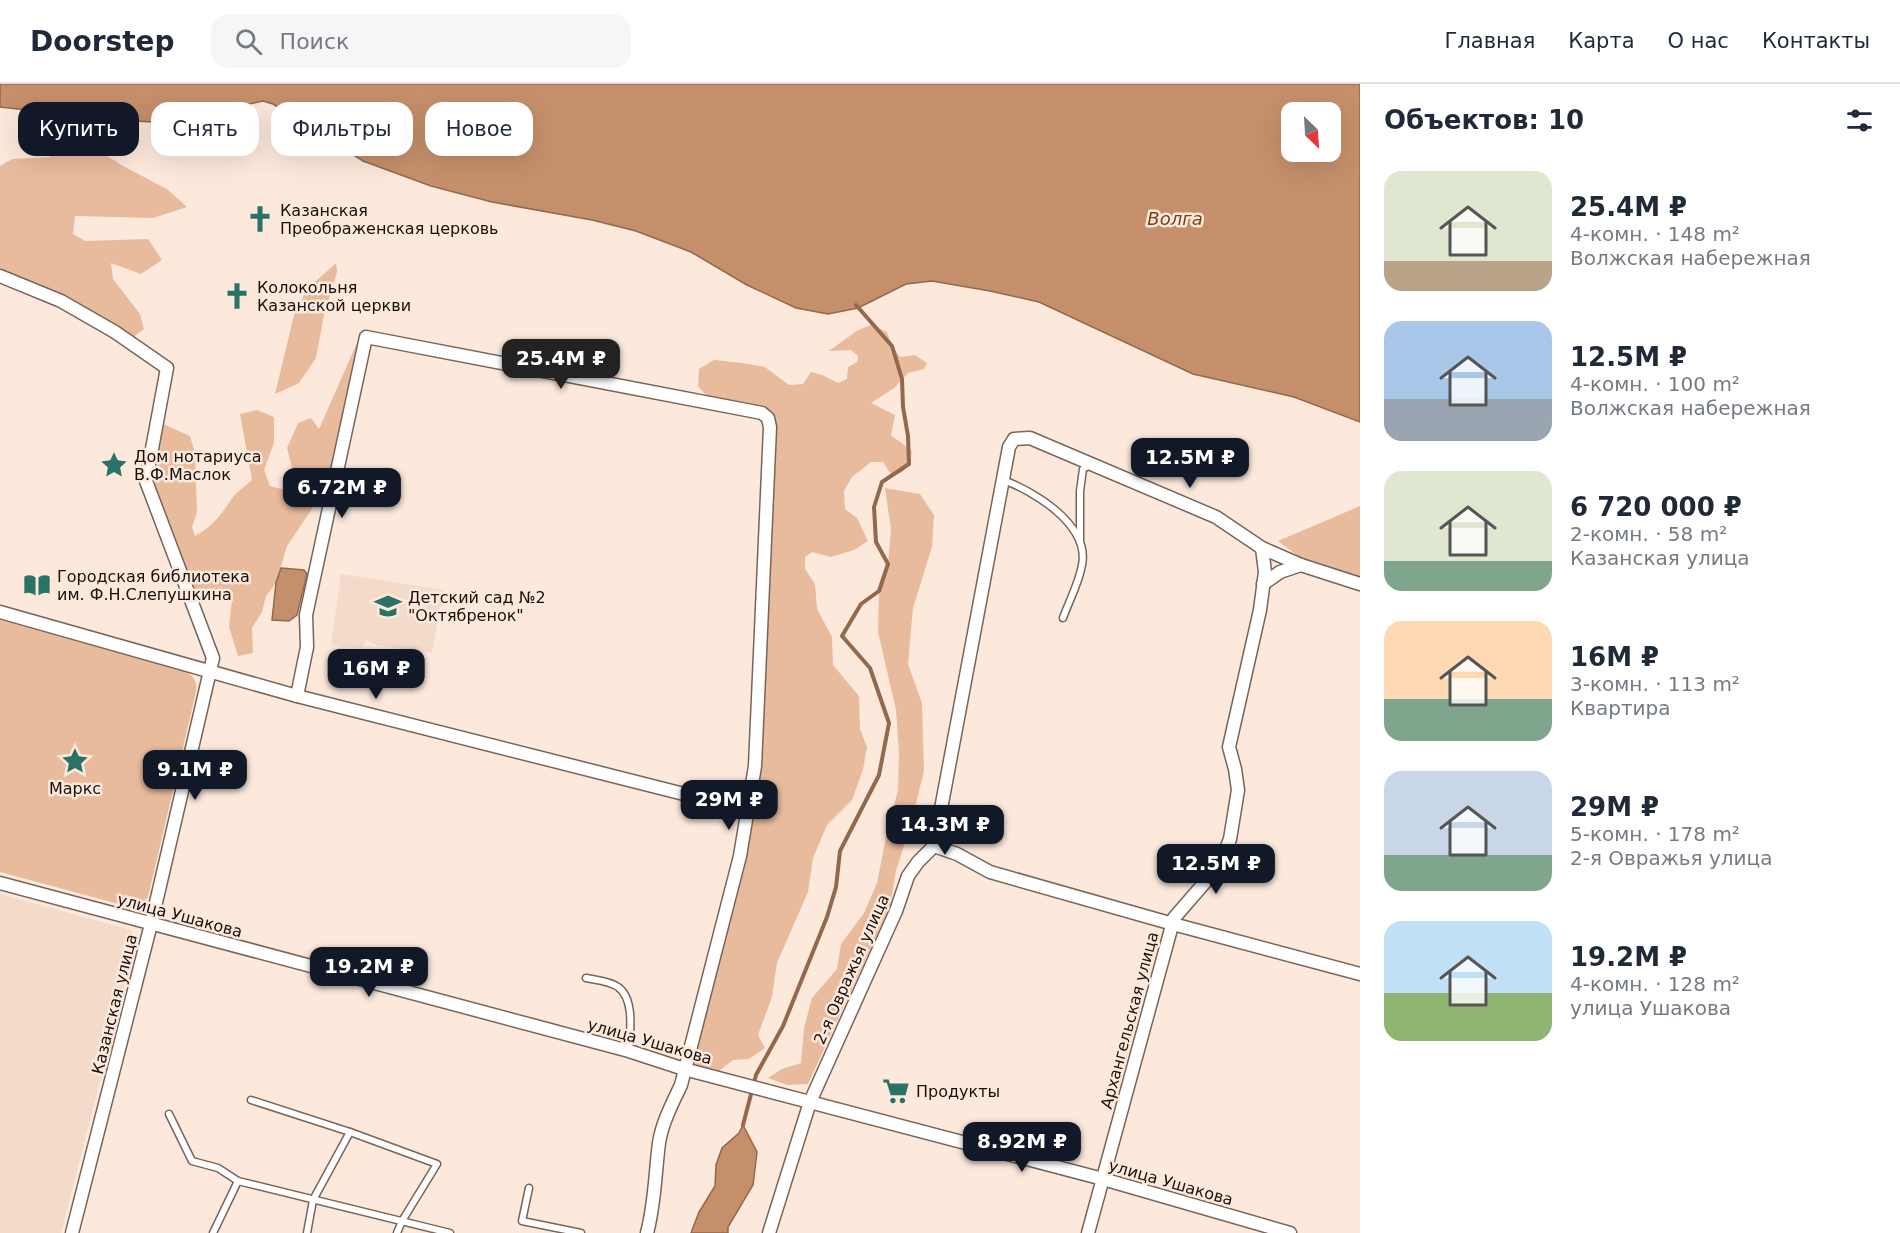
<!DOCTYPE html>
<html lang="ru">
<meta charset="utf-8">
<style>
body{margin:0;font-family:"DejaVu Sans",sans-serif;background:#f6f6f7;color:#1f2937;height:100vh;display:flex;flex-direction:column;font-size:22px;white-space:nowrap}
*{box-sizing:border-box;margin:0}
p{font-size:20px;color:#747a83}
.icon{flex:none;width:33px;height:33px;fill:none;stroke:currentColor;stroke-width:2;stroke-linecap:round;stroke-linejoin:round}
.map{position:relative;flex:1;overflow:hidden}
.details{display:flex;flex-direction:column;background:#fff;width:540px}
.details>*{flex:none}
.banner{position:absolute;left:18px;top:18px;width:570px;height:54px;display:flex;gap:12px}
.needle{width:39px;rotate:155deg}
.fabs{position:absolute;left:1281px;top:18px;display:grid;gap:12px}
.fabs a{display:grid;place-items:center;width:60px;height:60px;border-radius:12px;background:#fff;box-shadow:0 6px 24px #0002;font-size:30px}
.price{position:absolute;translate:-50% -51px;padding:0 14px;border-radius:12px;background:#111827;color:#fff;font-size:20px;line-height:39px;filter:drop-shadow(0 2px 3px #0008)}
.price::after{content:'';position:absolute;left:50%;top:36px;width:18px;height:14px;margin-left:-9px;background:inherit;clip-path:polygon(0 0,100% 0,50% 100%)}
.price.on{background:#222;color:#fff}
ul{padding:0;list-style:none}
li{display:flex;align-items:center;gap:18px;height:150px;padding:0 24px}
li span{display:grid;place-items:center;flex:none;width:168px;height:120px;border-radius:18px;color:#555}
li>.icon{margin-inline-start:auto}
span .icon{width:72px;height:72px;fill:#fffc;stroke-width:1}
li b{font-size:26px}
h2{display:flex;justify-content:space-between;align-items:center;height:72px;padding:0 24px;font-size:26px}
.chip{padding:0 21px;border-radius:18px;background:#fff;box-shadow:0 6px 24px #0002;font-size:21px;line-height:54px}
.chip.on{background:#111827;color:#fff}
header{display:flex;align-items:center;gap:36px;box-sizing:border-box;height:84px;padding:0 30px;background:#fff;border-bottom:2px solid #e0e1e3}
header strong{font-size:28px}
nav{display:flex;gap:33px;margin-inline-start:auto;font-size:21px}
.search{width:420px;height:54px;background:#f6f6f7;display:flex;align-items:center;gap:15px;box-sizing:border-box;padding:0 21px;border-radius:18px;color:#747a83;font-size:22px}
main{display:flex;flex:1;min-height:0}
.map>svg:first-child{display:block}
</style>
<header>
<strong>Doorstep</strong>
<div class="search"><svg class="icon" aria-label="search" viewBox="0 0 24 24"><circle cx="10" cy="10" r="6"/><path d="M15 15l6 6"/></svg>Поиск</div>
<nav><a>Главная</a><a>Карта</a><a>О нас</a><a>Контакты</a></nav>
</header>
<main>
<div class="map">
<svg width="1360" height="1149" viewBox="0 0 1360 1149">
<rect width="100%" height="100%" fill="#fde9dc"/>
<g fill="#f4dac9">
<path d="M 341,490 L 443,506 L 432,569 L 376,561 L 367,556 L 362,564 L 331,561 Z"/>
<path d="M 0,810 L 131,846 L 136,857 L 61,1149 L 0,1149 Z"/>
</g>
<g fill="#e9bb9d">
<path d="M 66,46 L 123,82 L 167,105 L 187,123 L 153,134 L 75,132 L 73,150 L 85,157 L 148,155 L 162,176 L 141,190 L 111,179 L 113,195 L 140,230 L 144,245 L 132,254 L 0,190 L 0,82 L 12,75 L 50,73 L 50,49 Z"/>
<path d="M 336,179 L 337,188 L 324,231 L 316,274 L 299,299 L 275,310 L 294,231 L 307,205 Z"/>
<path d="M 871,241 L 887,248 L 892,262 L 900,273 L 915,271 L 927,279 L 924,285 L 908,289 L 894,304 L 871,319 L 895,331 L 891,352 L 902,359 L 912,368 L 909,380 L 901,389 L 890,389 L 883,378 L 871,378 L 852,393 L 844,407 L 845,425 L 857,434 L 868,457 L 854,466 L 831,473 L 812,468 L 805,473 L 805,485 L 815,500 L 817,525 L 832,553 L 833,581 L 859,612 L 860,645 L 867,663 L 863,686 L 852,716 L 827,741 L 813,774 L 808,808 L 777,879 L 772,913 L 758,951 L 765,964 L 749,975 L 733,976 L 718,988 L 689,981 L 744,774 L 771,333 L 712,318 L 698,302 L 699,285 L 714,276 L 742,279 L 765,283 L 789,301 L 803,300 L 811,288 L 822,291 L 838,299 L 847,295 L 848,283 L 857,278 L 858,272 L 851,266 L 829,267 L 858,246 Z"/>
<path d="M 357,259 L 359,260 L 330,398 L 287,462 L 276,499 L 266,512 L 262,528 L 252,544 L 253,569 L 238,572 L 229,543 L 233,508 L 211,505 L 192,508 L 149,397 L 159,338 L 190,352 L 195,369 L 197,428 L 192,443 L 195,452 C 213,443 222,429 233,413 C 238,407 246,401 252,396 L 240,330 L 257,326 L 274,333 L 274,359 L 264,386 L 270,402 L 285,406 L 293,387 L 287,364 L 298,339 L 311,334 L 319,345 Z"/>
<path d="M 885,404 L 920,410 L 934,431 L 932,463 L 913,524 L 908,580 L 922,619 L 924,687 L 912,736 L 896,787 L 890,822 L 808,1000 L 787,1001 L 768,994 L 782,985 L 801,979 L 804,944 L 812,914 L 837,885 L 841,860 L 864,829 L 877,799 L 887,748 L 898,706 L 899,669 L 896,626 L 878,548 L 879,507 L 888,480 L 891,446 Z"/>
<path d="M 1360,422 L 1360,495 L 1306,478 L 1278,457 Z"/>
<path d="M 0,536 L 186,588 C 195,593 197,598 196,608 L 148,813 C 141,821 137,823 126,822 L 0,788 Z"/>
</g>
<g fill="#c68f6b" stroke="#92694e" stroke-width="1.5" fill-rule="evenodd">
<path d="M 0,0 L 1360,0 L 1360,338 L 1294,313 L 1193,290 L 1039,218 L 990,207 L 932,197 L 906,200 L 858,224 L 828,230 L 796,224 L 747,201 L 691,168 L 636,147 L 592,136 L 492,118 L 431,102 L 363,77 L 304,39 L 273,20 L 263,17 L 197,32 L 153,38 L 115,36 L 0,23 ZM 1330,28 L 1330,68 L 1292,68 L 1292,28 Z"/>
<path d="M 281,484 L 304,486 L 307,490 L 297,531 L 289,537 L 272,536 L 276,499 Z"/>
<path d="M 743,1041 L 757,1068 L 753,1101 L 728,1143 L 728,1149 L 691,1149 L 699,1128 L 715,1102 L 716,1081 L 722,1064 L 739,1049 Z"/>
</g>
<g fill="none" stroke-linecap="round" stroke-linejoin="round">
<path stroke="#92694e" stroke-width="4" d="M 743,1041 L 756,991 L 783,942 L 827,833 L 836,803 L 840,767 L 879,691 L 889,639 L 870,584 L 842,552 L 861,520 L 879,507 L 888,480 L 876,458 L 874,423 L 882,398 L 909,380 L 908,352 L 903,323 L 902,295 L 892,262 L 856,221"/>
<defs>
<g id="lane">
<path d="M 1003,396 C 1034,407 1090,441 1082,481 C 1079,499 1069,517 1063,534"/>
<path d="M 1080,457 L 1080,407 L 1083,385 L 1090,381"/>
<path d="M 586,894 C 596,896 610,897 618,903 C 635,915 630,948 629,967"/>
<path d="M 251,1016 L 350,1048"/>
<path d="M 169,1030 L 192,1077 L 218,1084 L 238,1097"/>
<path d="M 529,1104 L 522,1137 L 581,1149"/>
<path d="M 213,1149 L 238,1097 L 450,1149"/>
<path d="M 307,1149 L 313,1116 L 350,1048 L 437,1080 L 402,1137 L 397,1149"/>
</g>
<g id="street">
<path d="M 0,192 L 61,217 L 115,248 L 167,284 L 146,397 L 213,574 L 151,840 L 72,1149"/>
<path d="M 1263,500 L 1280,488 L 1301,481"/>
<path d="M 0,528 L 297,612 L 747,726"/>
<path d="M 297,612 L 307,563 L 306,531 L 366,253 L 762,329 L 768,334 L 770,343 L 755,682 L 740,772 L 681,1001 C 672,1020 662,1039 659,1059 C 655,1090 655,1119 647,1149"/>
<path d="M 934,762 L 957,770 L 990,788 L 1173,840 L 1360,890"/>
<path d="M 0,799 L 629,967 L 684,985 L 1103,1095 L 1290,1149"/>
<path d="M 769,1149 L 810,1018 L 896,827 L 908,792 L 918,778 L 934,762 L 1009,363 L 1014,355 L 1030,354 L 1216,433 L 1262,464 L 1301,481 L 1360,500"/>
<path d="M 1088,1149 L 1174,834 L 1220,781 L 1230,755 L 1238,706 L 1235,685 L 1229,663 L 1260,526 L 1265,488 L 1262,464"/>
</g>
</defs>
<use href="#lane" stroke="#77655a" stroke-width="9"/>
<use href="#street" stroke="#77655a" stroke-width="15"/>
<use href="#lane" stroke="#fff" stroke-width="6"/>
<use href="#street" stroke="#fff" stroke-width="12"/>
</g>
<defs>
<symbol id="church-bare" viewBox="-9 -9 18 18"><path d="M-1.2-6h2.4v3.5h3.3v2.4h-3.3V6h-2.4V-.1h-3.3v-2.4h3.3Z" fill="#2a7166" stroke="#fde9dc" stroke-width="2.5" paint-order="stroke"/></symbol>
<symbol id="sight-bare" viewBox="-9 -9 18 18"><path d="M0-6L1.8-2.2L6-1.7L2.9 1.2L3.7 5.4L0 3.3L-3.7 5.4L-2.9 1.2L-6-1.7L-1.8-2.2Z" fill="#2a7166" stroke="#fde9dc" stroke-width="2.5" paint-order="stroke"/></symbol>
<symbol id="library-bare" viewBox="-9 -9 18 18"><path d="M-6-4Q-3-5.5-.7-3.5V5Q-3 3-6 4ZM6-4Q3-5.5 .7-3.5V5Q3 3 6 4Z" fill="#2a7166" stroke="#fde9dc" stroke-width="2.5" paint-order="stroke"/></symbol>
<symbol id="school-bare" viewBox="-9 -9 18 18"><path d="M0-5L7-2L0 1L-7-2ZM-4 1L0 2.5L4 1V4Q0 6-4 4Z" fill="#2a7166" stroke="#fde9dc" stroke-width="2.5" paint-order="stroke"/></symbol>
<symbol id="supermarket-bare" viewBox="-9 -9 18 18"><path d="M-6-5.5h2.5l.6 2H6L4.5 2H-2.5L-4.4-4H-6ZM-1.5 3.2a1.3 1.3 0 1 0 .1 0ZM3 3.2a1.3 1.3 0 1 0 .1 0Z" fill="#2a7166" stroke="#fde9dc" stroke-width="2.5" paint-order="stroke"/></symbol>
</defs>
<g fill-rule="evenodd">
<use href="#church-bare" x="241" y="116" width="38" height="38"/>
<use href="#church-bare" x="218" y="193" width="38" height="38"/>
<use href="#sight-bare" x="95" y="362" width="38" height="38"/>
<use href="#library-bare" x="18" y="482" width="38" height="38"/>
<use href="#school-bare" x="369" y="503" width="38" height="38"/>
<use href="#sight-bare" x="56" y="658" width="38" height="38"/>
<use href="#supermarket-bare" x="877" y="988" width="38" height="38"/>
</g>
<g text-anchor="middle" stroke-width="5" stroke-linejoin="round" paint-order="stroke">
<g font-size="16" fill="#17100c" stroke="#fde9dc" text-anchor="start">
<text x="280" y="132">Казанская<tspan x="280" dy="18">Преображенская церковь</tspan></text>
<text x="257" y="209">Колокольня<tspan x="257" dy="18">Казанской церкви</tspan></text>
<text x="134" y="378">Дом нотариуса<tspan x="134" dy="18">В.Ф.Маслок</tspan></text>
<text x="57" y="498">Городская библиотека<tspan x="57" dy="18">им. Ф.Н.Слепушкина</tspan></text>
<text x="408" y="519">Детский сад №2<tspan x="408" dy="18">"Октябренок"</tspan></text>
<text x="75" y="710" text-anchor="middle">Маркс</text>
<text x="916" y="1013">Продукты</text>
</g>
<g font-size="16" fill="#17100c" stroke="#fde9dc">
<text transform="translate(180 831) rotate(15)" y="6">улица Ушакова</text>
<text transform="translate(851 885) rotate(-66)" y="6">2-я Овражья улица</text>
<text transform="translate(114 920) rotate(-76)" y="6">Казанская улица</text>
<text transform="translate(1129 936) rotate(-75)" y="6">Архангельская улица</text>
<text transform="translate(650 957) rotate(16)" y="6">улица Ушакова</text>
<text transform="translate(1171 1098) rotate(16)" y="6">улица Ушакова</text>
</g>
<g font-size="18" font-style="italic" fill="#774219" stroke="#fde9dc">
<text x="1175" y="141">Волга</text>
</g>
</g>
</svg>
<div class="fabs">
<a><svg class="needle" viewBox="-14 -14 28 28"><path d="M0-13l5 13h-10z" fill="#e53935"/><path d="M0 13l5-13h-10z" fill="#747a83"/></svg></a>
</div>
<b class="price on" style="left:561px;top:306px">25.4M ₽</b>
<b class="price" style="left:1190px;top:405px">12.5M ₽</b>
<b class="price" style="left:342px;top:435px">6.72M ₽</b>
<b class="price" style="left:376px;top:616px">16M ₽</b>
<b class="price" style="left:195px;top:717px">9.1M ₽</b>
<b class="price" style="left:729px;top:747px">29M ₽</b>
<b class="price" style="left:945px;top:772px">14.3M ₽</b>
<b class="price" style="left:1216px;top:811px">12.5M ₽</b>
<b class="price" style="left:369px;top:914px">19.2M ₽</b>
<b class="price" style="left:1022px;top:1089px">8.92M ₽</b>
<div class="banner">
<a class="chip on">Купить</a>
<a class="chip">Снять</a>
<a class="chip">Фильтры</a>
<a class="chip">Новое</a>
</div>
</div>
<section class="details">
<h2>Объектов: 10<svg class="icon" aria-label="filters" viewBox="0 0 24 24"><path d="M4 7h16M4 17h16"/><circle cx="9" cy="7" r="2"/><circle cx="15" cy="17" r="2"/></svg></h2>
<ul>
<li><span style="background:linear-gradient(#dfe7d0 75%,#b9a48a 0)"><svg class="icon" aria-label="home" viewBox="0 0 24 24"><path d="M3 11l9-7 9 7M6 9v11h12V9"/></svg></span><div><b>25.4M ₽</b><p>4-комн. · 148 m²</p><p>Волжская набережная</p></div></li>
<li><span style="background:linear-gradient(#a9c7e8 65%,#9aa5b1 0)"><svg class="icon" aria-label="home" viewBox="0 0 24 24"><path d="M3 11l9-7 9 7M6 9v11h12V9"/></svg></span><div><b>12.5M ₽</b><p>4-комн. · 100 m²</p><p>Волжская набережная</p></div></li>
<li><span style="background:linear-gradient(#dfe7d0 75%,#7fa58c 0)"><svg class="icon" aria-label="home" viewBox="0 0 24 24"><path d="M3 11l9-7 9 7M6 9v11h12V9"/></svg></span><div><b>6 720 000 ₽</b><p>2-комн. · 58 m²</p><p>Казанская улица</p></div></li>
<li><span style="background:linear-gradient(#ffd9b3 65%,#7fa58c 0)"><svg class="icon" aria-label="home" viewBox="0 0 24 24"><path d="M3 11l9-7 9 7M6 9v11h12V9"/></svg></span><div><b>16M ₽</b><p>3-комн. · 113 m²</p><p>Квартира</p></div></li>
<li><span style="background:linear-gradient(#c9d6e8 70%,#7fa58c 0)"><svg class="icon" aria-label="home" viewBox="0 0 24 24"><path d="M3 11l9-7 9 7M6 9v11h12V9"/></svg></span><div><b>29M ₽</b><p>5-комн. · 178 m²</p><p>2-я Овражья улица</p></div></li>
<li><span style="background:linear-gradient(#bfe0f5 60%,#8fb573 0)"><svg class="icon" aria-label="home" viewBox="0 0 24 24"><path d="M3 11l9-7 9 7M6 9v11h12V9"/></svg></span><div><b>19.2M ₽</b><p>4-комн. · 128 m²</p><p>улица Ушакова</p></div></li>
</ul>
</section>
</main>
